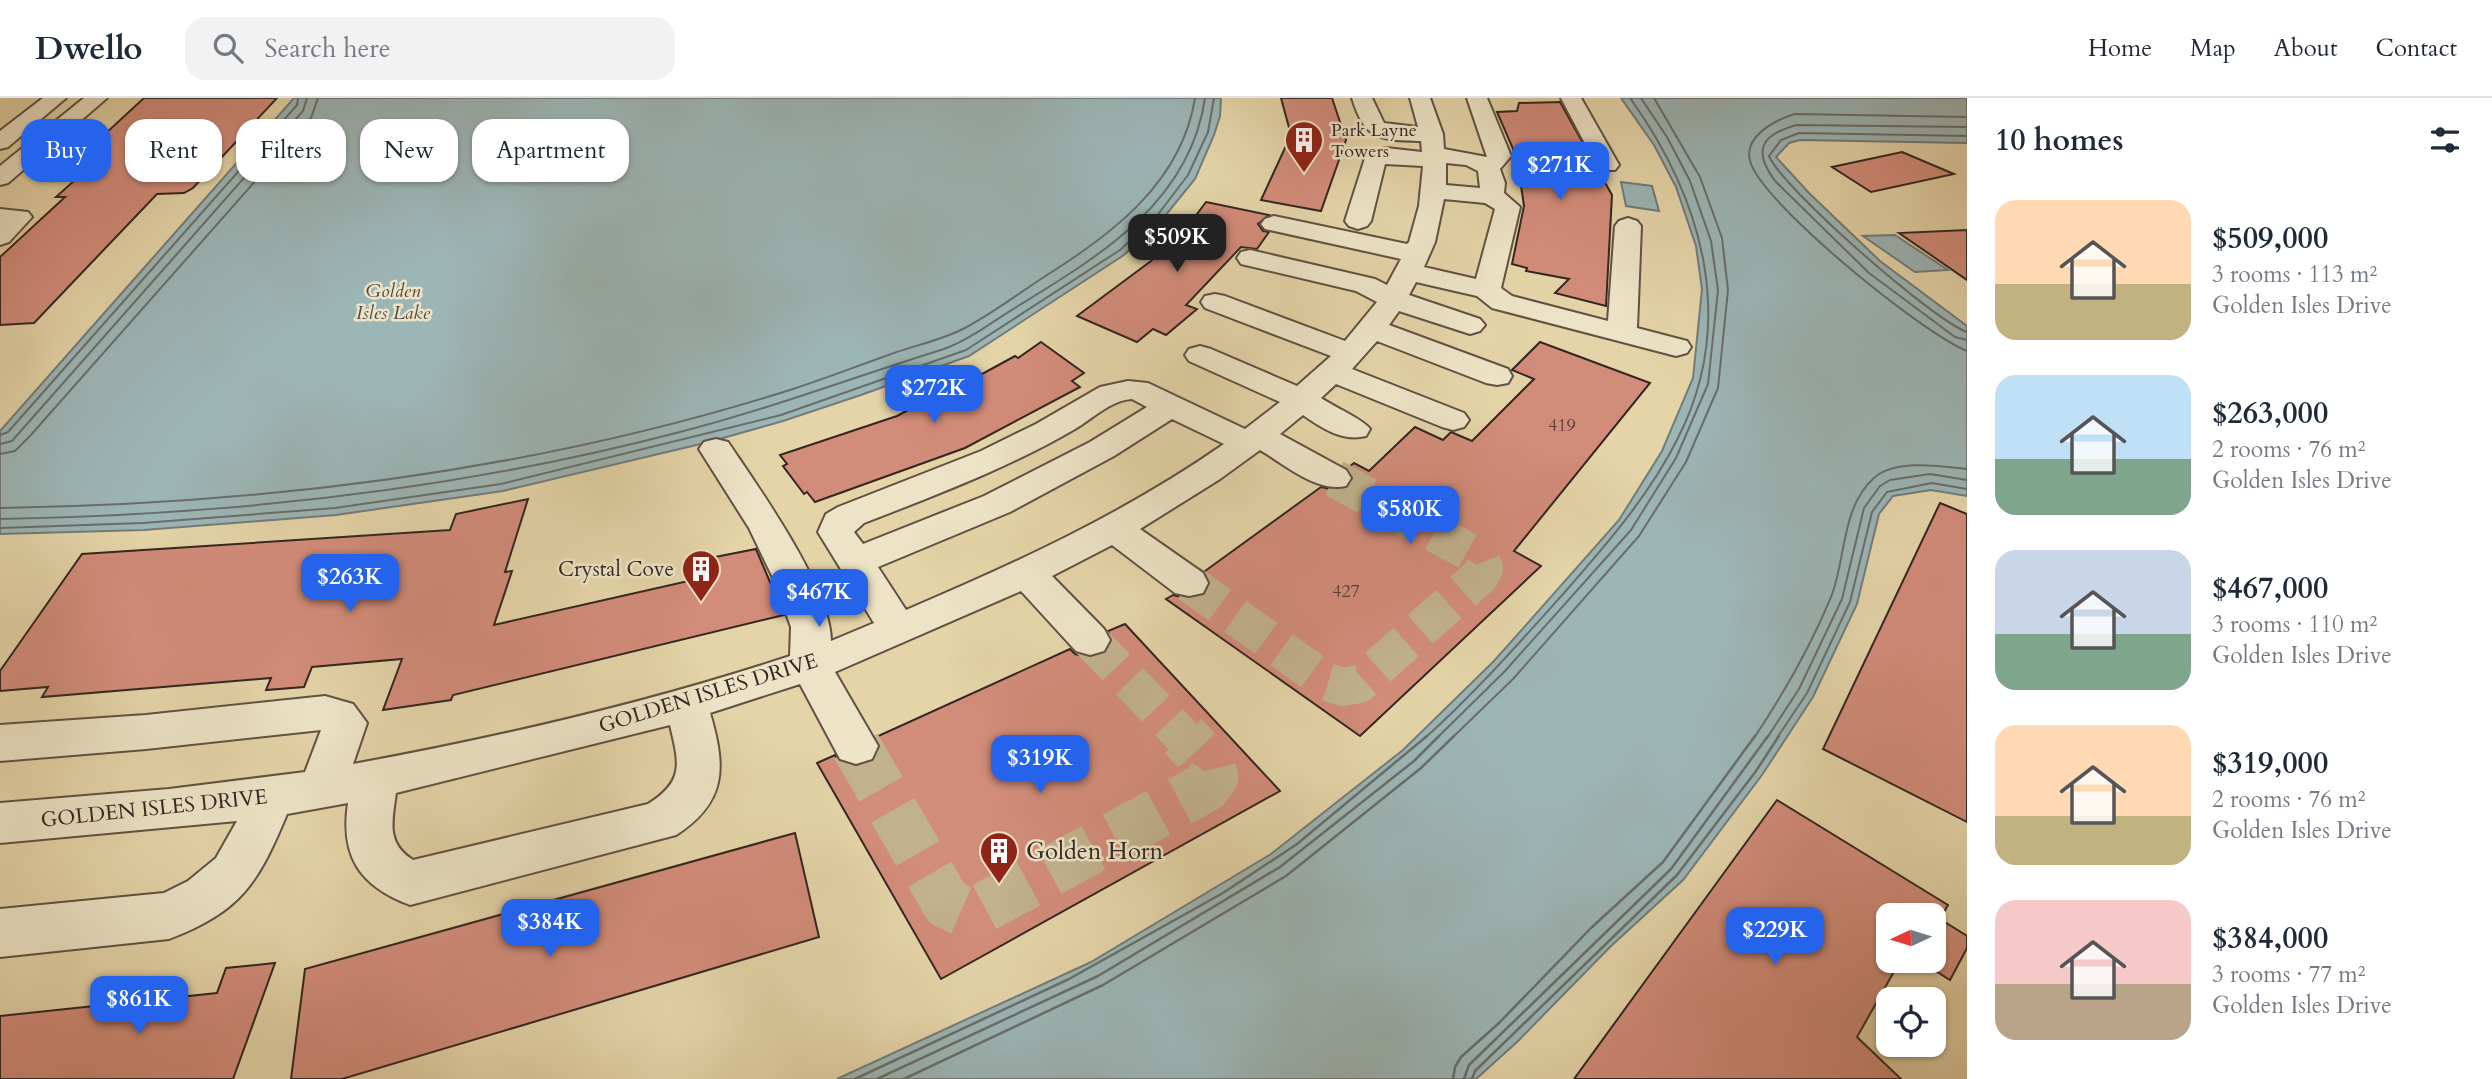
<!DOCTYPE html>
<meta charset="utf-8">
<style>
body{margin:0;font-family:Cardo,serif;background:#f2f2f3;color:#1f2937;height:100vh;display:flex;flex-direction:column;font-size:26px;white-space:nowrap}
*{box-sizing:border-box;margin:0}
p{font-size:23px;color:#747a83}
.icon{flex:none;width:38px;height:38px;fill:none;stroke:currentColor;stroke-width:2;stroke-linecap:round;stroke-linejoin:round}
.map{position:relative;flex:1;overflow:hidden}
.sheet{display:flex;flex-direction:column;background:#fff;width:525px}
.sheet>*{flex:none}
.top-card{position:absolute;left:21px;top:21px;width:665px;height:63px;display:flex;gap:14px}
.needle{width:46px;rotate:266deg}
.fabs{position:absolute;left:1876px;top:805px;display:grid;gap:14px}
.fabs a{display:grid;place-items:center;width:70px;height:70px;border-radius:14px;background:#fff;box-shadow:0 2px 5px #0004;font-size:35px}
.price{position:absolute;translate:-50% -60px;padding:0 16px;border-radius:14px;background:#2563eb;color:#fff;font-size:23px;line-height:46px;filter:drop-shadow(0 2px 4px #0008)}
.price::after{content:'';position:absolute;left:50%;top:42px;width:21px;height:16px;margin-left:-10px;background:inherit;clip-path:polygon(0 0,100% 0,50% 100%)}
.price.on{background:#222;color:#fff}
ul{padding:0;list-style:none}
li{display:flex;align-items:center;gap:21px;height:175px;padding:0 28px}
li span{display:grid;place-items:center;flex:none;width:196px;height:140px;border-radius:21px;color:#555}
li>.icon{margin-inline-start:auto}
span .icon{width:84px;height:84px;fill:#fffc;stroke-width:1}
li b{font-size:30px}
h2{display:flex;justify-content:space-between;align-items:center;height:84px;padding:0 28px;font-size:30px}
.chip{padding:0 24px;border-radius:21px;background:#fff;box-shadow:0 2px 5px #0004;font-size:24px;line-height:63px}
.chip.on{background:#2563eb;color:#fff}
header{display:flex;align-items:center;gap:42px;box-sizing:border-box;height:98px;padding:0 35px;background:#fff;border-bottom:2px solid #e0e1e3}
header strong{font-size:33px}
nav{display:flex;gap:38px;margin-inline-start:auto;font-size:24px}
.search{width:490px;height:63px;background:#f2f2f3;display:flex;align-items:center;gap:18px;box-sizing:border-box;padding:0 24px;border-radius:21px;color:#747a83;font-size:26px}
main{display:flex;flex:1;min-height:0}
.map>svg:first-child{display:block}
</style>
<header>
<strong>Dwello</strong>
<div class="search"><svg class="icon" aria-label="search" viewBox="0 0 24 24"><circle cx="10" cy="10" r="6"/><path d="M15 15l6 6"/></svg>Search here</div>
<nav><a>Home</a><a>Map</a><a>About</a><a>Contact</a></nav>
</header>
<main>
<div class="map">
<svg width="1967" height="981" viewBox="0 0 1967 981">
<rect width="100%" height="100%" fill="#e4d4a8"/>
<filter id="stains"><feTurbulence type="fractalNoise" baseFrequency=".00286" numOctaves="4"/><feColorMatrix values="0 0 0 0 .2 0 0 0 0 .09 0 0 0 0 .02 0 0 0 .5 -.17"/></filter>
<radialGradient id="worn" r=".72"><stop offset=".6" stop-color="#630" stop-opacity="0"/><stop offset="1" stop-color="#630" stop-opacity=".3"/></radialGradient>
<g fill="#9cb5b5" stroke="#727c7a" stroke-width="2">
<path d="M 294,0 L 1221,0 L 1220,18 L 1214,37 L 1195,81 L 1160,124 L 1124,157 L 969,258 L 861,297 L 783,323 L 709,344 L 503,393 L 336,417 L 144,432 L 0,436 L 0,333 Z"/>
<path d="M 1621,0 L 1967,0 L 1967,45 L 1800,42 L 1789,45 L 1776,59 L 1809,95 L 1880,163 L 1967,228 L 1967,398 L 1931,392 L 1893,398 L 1879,416 L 1857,506 L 1813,599 L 1762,677 L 1683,782 L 1610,849 L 1517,944 L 1476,981 L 837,981 L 1091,864 L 1271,756 L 1403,652 L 1494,563 L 1619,422 L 1662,353 L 1693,280 L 1702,191 L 1696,148 L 1676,89 L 1654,47 Z"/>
<path d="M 1621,84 L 1652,88 L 1659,113 L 1626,108 Z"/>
<path d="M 1895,137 L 1948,172 L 1915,174 L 1863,138 Z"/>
</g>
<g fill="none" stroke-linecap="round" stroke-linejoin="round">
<g stroke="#686e6b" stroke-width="2">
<path d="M 1967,19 L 1795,16 C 1775,22 1741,39 1751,66 C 1768,110 1922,235 1967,253"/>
<path d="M 1967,29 L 1797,27 C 1759,37 1753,54 1776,84 L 1869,175 L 1955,239 L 1967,242"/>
<path d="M 1967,38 L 1799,35 L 1781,42 L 1769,58 C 1782,90 1934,223 1967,234"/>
<path d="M 0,337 L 8,334 L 297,7 L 298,0"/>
<path d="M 0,346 L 12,343 L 303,13 L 307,0"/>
<path d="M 0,356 L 15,353 L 30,338 L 311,20 L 318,0"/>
<path d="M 0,410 C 269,406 536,373 793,291 C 827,280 860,267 894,255 C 917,247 941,242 963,231 C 992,216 1019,195 1047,177 C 1114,135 1182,83 1195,0"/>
<path d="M 0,421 C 229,417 454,393 676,335 C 767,312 854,279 944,251 C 971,241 993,223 1018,208 C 1101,157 1190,104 1205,0"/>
<path d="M 0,430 L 143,425 L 335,410 L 501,386 L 781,317 L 966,252 L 1120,152 L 1156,119 L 1188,77 L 1208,34 L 1214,0"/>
<path d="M 1425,640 C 1475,595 1519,545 1564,495 C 1606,447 1648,399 1677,342 C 1738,224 1703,102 1630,0"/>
<path d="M 1437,640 L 1505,573 L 1631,432 L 1676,360 L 1708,286 L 1718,192 L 1711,143 L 1690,83 L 1667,39 L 1641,0"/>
<path d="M 1452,640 L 1513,581 L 1639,438 L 1686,364 L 1718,290 L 1728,192 L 1722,140 L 1700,79 L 1654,0"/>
<path d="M 1754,640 C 1784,595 1810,550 1831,499 C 1846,462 1841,409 1874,380 C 1895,361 1940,368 1967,371"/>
<path d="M 1767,640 L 1799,591 L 1842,501 L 1864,410 L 1880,388 L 1890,382 L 1930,376 L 1967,382"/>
<path d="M 1777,640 L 1807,595 L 1850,504 L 1872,414 L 1887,394 L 1932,385 L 1967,391"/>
</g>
<g stroke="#686e6b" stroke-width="2.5">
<path d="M 855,981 L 1069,881 L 1223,795 L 1297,746 L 1427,638"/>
<path d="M 877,981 L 1098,878 L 1280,769 L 1414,663 L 1439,638"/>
<path d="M 904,981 L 1103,887 L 1286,778 L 1421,670 L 1454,638"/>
<path d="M 1453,981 L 1455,969 L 1461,959 L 1499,925 L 1591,830 L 1663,764 L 1755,638"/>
<path d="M 1464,981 L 1469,967 L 1671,771 L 1768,638"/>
<path d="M 1472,981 L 1475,973 L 1677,777 L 1756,673 L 1779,638"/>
</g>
</g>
<g fill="#d28c7a" stroke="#342621" stroke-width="2">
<path d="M 144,0 L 277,0 L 193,90 L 184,95 L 157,96 L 34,225 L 0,227 L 0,159 L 65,99 L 56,99 L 75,82 L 54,83 Z"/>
<path d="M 1281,0 L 1332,0 L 1346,42 L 1321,113 L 1261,102 L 1291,37 Z"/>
<path d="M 1560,4 L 1612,97 L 1606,208 L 1555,195 L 1569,181 L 1526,173 L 1527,170 L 1512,166 L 1524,108 L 1517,60 L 1497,14 L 1517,13 L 1519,5 Z"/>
<path d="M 1902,54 L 1954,76 L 1871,94 L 1832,69 Z"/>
<path d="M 1206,104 L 1269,117 L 1258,126 L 1263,133 L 1269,134 L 1257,151 L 1241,149 L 1186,207 L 1197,211 L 1166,237 L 1153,231 L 1137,244 L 1077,218 L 1151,163 L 1188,128 Z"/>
<path d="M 1967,132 L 1967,182 L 1899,135 Z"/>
<path d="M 1041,244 L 1084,275 L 1072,283 L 1080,289 L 965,350 L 815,404 L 807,394 L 804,396 L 783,368 L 787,366 L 780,357 L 897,318 L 947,291 L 951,293 L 1015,258 L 1018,260 Z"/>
<path d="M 1540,244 L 1650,285 L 1514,453 L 1541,468 L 1360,638 L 1166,501 L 1173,497 L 1188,501 L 1204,498 L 1210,486 L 1205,473 L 1321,389 L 1335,392 L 1348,389 L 1353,379 L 1348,370 L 1354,365 L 1369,373 L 1415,329 L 1443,342 L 1451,334 L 1472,343 L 1534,281 L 1512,272 Z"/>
<path d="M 528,401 L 505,474 L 512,473 L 494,527 L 715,477 L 710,460 L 756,451 L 784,517 L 453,597 L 451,602 L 383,612 L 402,561 L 312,569 L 304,589 L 266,592 L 271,580 L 42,599 L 48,589 L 0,593 L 0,573 L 82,456 L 450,432 L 456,416 Z"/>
<path d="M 1940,405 L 1967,416 L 1967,724 L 1823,651 Z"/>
<path d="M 1125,526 L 1280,693 L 941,881 L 817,665 L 835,657 L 839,664 L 855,668 L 873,664 L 880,649 L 876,639 L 1070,551 L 1075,556 L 1089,560 L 1105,556 L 1112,543 L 1108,533 Z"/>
<path d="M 1777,702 L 1948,807 L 1940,821 L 1967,838 L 1967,850 L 1950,882 L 1920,863 L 1934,863 L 1934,817 L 1888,817 L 1888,863 L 1900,863 L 1857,939 L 1901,981 L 1574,981 Z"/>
<path d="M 795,735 L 819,839 L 342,981 L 291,981 L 305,871 Z"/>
<path d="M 275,865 L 233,981 L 0,981 L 0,918 L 217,895 L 226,870 Z"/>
</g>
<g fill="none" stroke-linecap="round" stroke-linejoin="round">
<g stroke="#c1b18d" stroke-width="38" stroke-dasharray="38 19" stroke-linecap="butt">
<path d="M 1189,485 L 1327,584 L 1343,589 L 1359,586 L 1480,478 L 1484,470 L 1480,460 L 1334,380"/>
<path d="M 1090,542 L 1184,640"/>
</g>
<path stroke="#c1b18d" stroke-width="50" stroke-dasharray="50 24" stroke-linecap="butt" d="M 856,648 L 947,806 L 963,813 L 979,812 L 1206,689 L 1213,679 L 1210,667 L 1183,638"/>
<defs>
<g id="minor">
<path d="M 43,0 L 66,0 L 8,49 L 0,51 L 0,33 Z"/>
<path d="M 84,0 L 107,0 L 8,85 L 0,87 L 0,68 Z"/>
<path d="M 1352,0 L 1372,0 L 1384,25 L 1418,29 L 1410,0 L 1430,0 L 1443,36 L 1444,51 L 1487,59 L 1467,0 L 1487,0 L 1511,58 L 1500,71 L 1505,85 L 1504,95 L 1520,109 L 1501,190 L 1512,198 L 1608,223 L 1615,128 L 1619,123 L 1628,120 L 1637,123 L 1641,128 L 1637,230 L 1687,243 L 1691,249 L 1687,255 L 1676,258 L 1492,210 L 1477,198 L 1416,184 L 1409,197 L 1480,221 L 1485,227 L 1480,233 L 1470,236 L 1399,213 L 1389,227 L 1508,271 L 1512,278 L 1508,285 L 1497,287 L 1486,285 L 1377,243 L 1352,271 L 1464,315 L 1469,322 L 1464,329 L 1453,332 L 1442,329 L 1336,286 L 1321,300 C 1334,309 1363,321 1370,331 L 1366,338 C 1343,344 1321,330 1303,317 L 1280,336 L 1346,372 L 1351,380 L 1346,388 C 1317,395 1284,366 1260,352 L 1220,381 L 1140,431 L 1203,475 L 1208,485 L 1203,495 L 1189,498 L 1175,495 L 1112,447 L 1052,478 L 1104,531 L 1110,542 L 1104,553 L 1090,557 L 1076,553 L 1021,493 L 835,574 L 878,648 L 872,661 L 856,666 L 840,661 L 800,586 L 710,615 C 726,669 727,704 676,737 L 410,807 C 360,788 340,759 348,705 L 287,716 C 258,785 242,813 169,841 L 0,859 L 0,811 L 164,795 L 188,783 L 216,760 L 237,723 L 0,745 L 0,705 L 169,691 L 305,674 L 321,632 L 146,651 L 0,663 L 0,627 L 146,617 L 325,598 L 353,606 L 367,625 L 353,666 C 500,639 648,605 790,558 L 791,529 L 774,482 L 749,430 L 699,351 L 704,344 L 716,341 L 728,344 C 758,389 831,490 831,543 L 874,525 L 818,434 L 826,416 L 838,409 L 981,353 L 1036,326 L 1100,289 L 1128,283 L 1148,285 L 1245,331 L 1280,304 L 1189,263 L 1185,257 L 1189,251 L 1200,248 L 1211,251 L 1297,288 L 1331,258 L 1205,210 L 1201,204 L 1205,198 L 1215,196 L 1225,198 L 1345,243 L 1377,204 L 1356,193 L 1241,166 L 1237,160 L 1241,154 L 1250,152 L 1375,181 L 1387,187 L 1401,161 L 1265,131 L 1261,126 L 1265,121 L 1274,118 L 1407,146 L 1409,144 L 1419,108 L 1423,68 L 1385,66 L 1371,123 L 1367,128 L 1358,131 L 1349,128 L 1345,123 L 1366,57 L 1386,50 L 1422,54 L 1421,43 C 1379,42 1365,42 1352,0 ZM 1446,65 L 1466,67 L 1478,73 L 1480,90 L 1446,87 ZM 1444,101 L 1485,105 L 1495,111 L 1476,181 L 1424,169 L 1435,144 ZM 1132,301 L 1147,309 L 1090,344 L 984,398 L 863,446 L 854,434 L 864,425 C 936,397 1008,370 1075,331 C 1092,321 1111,302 1132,301 ZM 1172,321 L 1224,346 C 1125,415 1017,465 906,512 L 878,469 L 1010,414 L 1114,358 ZM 670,627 C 679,665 685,683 648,706 L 413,762 C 386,745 392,724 396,695 Z"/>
<path d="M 1561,0 L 1581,0 L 1619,67 L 1615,72 L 1599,72 Z"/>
<path d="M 0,111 L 28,114 L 32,119 L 9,144 L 0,147 Z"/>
</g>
</defs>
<use href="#minor" stroke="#605243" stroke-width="4"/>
<use href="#minor" fill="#ede3c6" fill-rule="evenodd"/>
</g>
<defs>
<symbol id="building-pin" viewBox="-11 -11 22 30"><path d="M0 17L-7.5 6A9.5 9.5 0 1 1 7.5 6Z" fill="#8f2418" stroke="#ede3c6"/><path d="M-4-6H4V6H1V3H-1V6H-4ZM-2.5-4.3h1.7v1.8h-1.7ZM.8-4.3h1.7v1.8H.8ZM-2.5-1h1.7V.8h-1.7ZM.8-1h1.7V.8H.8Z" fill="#fff"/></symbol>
</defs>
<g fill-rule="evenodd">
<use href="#building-pin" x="1282" y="20" width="44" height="60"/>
<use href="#building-pin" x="679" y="449" width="44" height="60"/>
<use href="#building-pin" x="977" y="731" width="44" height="60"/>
</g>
<g text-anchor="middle" stroke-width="5" stroke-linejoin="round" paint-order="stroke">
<g font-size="18" fill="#342621" stroke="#ede3c6" text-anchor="start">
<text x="1331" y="38">Park Layne<tspan x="1331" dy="21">Towers</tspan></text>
</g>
<g font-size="18" fill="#5c4037">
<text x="1562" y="333">419</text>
<text x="1346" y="499">427</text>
</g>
<g font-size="19" font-style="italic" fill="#4e4a46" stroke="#ede3c6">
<text x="393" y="199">Golden<tspan x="393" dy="22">Isles Lake</tspan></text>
</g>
<g font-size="21" fill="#342621" stroke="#ede3c6" text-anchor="end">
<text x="674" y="478">Crystal Cove</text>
</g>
<g font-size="21" fill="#342621" stroke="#ede3c6">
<text transform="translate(708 595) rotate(-17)" y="7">GOLDEN ISLES DRIVE</text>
<text transform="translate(154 710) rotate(-6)" y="7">GOLDEN ISLES DRIVE</text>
</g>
<g font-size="24" fill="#342621" stroke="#ede3c6" text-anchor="start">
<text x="1026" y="761">Golden Horn</text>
</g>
</g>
<rect width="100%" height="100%" filter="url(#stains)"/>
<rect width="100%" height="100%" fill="url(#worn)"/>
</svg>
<div class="fabs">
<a><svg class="needle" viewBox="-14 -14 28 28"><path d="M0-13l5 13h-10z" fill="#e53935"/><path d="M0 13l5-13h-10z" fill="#747a83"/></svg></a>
<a><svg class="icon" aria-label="locate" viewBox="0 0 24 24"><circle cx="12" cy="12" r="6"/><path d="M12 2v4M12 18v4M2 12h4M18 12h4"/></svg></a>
</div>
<b class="price" style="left:1560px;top:104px">$271K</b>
<b class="price on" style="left:1177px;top:176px">$509K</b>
<b class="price" style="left:934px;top:327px">$272K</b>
<b class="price" style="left:1410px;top:448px">$580K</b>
<b class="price" style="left:350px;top:516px">$263K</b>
<b class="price" style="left:819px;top:531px">$467K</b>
<b class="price" style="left:1040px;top:697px">$319K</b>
<b class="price" style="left:550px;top:861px">$384K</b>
<b class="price" style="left:1775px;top:869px">$229K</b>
<b class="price" style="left:139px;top:938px">$861K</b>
<div class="top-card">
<a class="chip on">Buy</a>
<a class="chip">Rent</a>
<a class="chip">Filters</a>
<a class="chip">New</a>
<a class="chip">Apartment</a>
</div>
</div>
<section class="sheet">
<h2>10 homes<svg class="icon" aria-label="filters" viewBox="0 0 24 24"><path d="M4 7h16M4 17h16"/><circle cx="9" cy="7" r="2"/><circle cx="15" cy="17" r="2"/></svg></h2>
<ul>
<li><span style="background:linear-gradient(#ffd9b3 60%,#c2b280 0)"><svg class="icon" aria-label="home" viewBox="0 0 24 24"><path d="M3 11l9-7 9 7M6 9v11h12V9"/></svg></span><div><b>$509,000</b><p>3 rooms · 113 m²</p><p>Golden Isles Drive</p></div></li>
<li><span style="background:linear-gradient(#bfe0f5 60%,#7fa58c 0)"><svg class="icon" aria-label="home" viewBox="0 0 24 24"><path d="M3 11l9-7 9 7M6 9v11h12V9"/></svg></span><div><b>$263,000</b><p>2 rooms · 76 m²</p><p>Golden Isles Drive</p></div></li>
<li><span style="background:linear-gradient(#c9d6e8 60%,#7fa58c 0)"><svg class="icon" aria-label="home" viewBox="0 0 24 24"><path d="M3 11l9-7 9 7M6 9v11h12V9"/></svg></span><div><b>$467,000</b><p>3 rooms · 110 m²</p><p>Golden Isles Drive</p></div></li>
<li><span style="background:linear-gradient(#ffd9b3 65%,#c2b280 0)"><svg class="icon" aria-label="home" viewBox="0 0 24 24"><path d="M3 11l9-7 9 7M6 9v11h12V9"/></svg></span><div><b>$319,000</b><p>2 rooms · 76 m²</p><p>Golden Isles Drive</p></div></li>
<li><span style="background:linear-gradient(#f6c9c9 60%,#b9a48a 0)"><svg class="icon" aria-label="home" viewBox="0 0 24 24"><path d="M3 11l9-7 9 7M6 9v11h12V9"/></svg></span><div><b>$384,000</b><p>3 rooms · 77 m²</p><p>Golden Isles Drive</p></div></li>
</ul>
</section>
</main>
